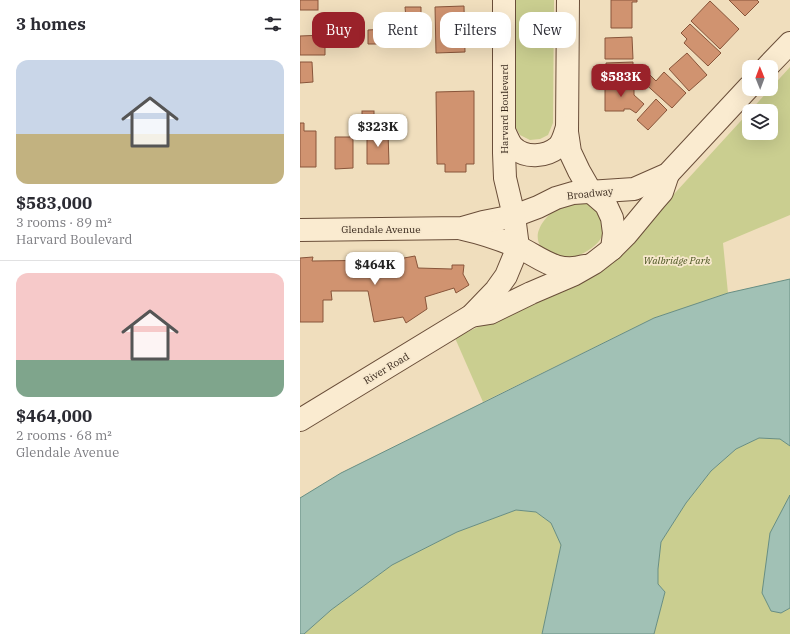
<!DOCTYPE html>
<meta charset="utf-8">
<style>
body{margin:0;font-family:"IBM Plex Serif",serif;background:#f7f7f7;color:#2b2b33;height:100vh;display:flex;flex-direction:column;font-size:15px;white-space:nowrap}
*{box-sizing:border-box;margin:0}
p{font-size:13px;color:#7c7c81}
.icon{flex:none;width:22px;height:22px;fill:none;stroke:currentColor;stroke-width:2;stroke-linecap:round;stroke-linejoin:round}
.map{position:relative;flex:1;overflow:hidden}
.drawer{display:flex;flex-direction:column;background:#fff;width:300px}
.drawer>*{flex:none}
.banner{position:absolute;left:12px;top:12px;width:380px;height:36px;display:flex;gap:8px}
.needle{width:26px;rotate:359deg}
.controls{position:absolute;left:442px;top:60px;display:grid;gap:8px}
.controls a{display:grid;place-items:center;width:36px;height:36px;border-radius:8px;background:#fff;box-shadow:0 4px 16px #0002;font-size:20px}
.price{position:absolute;translate:-50% -34px;padding:0 9px;border-radius:8px;background:#fff;color:#222;font-size:13px;line-height:26px;filter:drop-shadow(0 1px 2px #0008)}
.price::after{content:'';position:absolute;left:50%;top:24px;width:12px;height:9px;margin-left:-6px;background:inherit;clip-path:polygon(0 0,100% 0,50% 100%)}
.price.active{background:#9a222a;color:#fff}
ul{padding:0;list-style:none}
li{display:grid;align-content:center;gap:8px;height:212px;padding:0 16px}
li+li{border-top:1px solid #e1e1e2}
li span{display:grid;place-items:center;height:124px;border-radius:12px;color:#555}
li>.icon{margin-inline-start:auto}
span .icon{width:72px;height:72px;fill:#fffc;stroke-width:1}
li b{font-size:17px}
h2{display:flex;justify-content:space-between;align-items:center;height:48px;padding:0 16px;font-size:17px}
.pill{padding:0 14px;border-radius:12px;background:#fff;box-shadow:0 4px 16px #0002;font-size:14px;line-height:36px}
.pill.active{background:#9a222a;color:#fff}
main{display:flex;flex:1;min-height:0}
.map>svg:first-child{display:block}
</style>
<main>
<section class="drawer">
<h2>3 homes<svg class="icon" aria-label="filters" viewBox="0 0 24 24"><path d="M4 7h16M4 17h16"/><circle cx="9" cy="7" r="2"/><circle cx="15" cy="17" r="2"/></svg></h2>
<ul>
<li><span style="background:linear-gradient(#c9d6e8 60%,#c2b280 0)"><svg class="icon" aria-label="home" viewBox="0 0 24 24"><path d="M3 11l9-7 9 7M6 9v11h12V9"/></svg></span><div><b>$583,000</b><p>3 rooms · 89 m²</p><p>Harvard Boulevard</p></div></li>
<li><span style="background:linear-gradient(#f6c9c9 70%,#7fa58c 0)"><svg class="icon" aria-label="home" viewBox="0 0 24 24"><path d="M3 11l9-7 9 7M6 9v11h12V9"/></svg></span><div><b>$464,000</b><p>2 rooms · 68 m²</p><p>Glendale Avenue</p></div></li>
</ul>
</section>
<div class="map">
<svg width="490" height="634" viewBox="0 0 490 634">
<rect width="100%" height="100%" fill="#f0debd"/>
<g fill="#cace90">
<path d="M 215,0 L 254,0 L 253,123 L 248,135 L 240,139 L 230,140 L 220,135 L 214,124 Z"/>
<path d="M 490,67 L 490,215 L 423,243 L 428,293 L 354,318 L 183,402 L 155,338 L 311,263 L 449,112 L 449,133 L 471,133 L 471,111 L 450,111 Z"/>
<path d="M 283,201 C 294,205 298,209 301,220 C 303,226 305,232 301,238 C 295,250 266,265 254,256 C 250,254 244,251 241,247 C 230,232 249,211 263,206 C 269,204 277,203 283,201 Z"/>
<path d="M 459,438 L 480,439 L 490,446 L 490,495 L 486,503 L 481,613 L 490,608 L 490,634 L 354,634 L 365,592 L 358,584 L 358,569 L 361,542 L 386,503 L 411,471 L 436,449 Z"/>
<path d="M 216,510 L 236,512 L 251,523 L 261,545 L 242,634 L 4,634 L 31,610 L 92,565 L 157,532 Z"/>
</g>
<g fill="#a1c1b5" stroke="#688e83">
<path d="M 490,279 L 490,446 L 480,439 L 459,438 L 436,449 L 411,471 L 386,503 L 361,542 L 358,569 L 358,584 L 365,592 L 354,634 L 242,634 L 261,545 L 251,523 L 236,512 L 216,510 L 157,532 L 92,565 L 31,610 L 4,634 L 0,634 L 0,498 L 41,473 L 354,318 L 428,293 Z"/>
<path d="M 490,495 L 490,608 L 481,613 L 471,611 L 462,593 L 470,533 Z"/>
</g>
<g fill="#d09370" stroke="#88553a">
<rect x="0" y="0" width="18" height="10"/>
<path d="M 311,0 L 337,0 L 337,2 L 332,2 L 332,28 L 311,28 Z"/>
<path d="M 429,0 L 457,0 L 459,2 L 445,16 Z"/>
<path d="M 410,1 L 439,29 L 420,49 L 391,21 Z"/>
<path d="M 164,6 L 165,52 L 136,53 L 135,7 Z"/>
<path d="M 105,7 L 121,7 L 121,19 L 106,19 Z"/>
<path d="M 390,24 L 421,53 L 408,66 L 384,43 L 387,39 L 381,33 Z"/>
<path d="M 87,29 L 87,44 L 68,44 L 68,30 Z"/>
<path d="M 25,35 L 25,55 L 0,55 L 0,36 Z"/>
<path d="M 45,36 L 58,36 L 59,47 L 46,47 Z"/>
<path d="M 332,37 L 333,59 L 305,59 L 305,38 Z"/>
<path d="M 387,53 L 407,75 L 389,91 L 369,69 Z"/>
<path d="M 0,62 L 12,62 L 13,82 L 0,83 Z"/>
<path d="M 333,62 L 333,79 L 306,80 L 306,63 Z"/>
<path d="M 364,72 L 386,93 L 372,108 L 341,80 L 348,73 L 356,81 Z"/>
<path d="M 305,83 L 334,83 L 334,95 L 344,104 L 336,113 L 330,109 L 324,109 L 324,111 L 305,111 Z"/>
<path d="M 174,91 L 174,164 L 166,164 L 166,172 L 145,172 L 145,164 L 137,164 L 136,92 Z"/>
<path d="M 356,99 L 367,110 L 348,130 L 337,120 Z"/>
<rect x="62" y="111" width="12" height="9"/>
<path d="M 0,123 L 4,123 L 4,131 L 16,131 L 16,167 L 0,167 Z"/>
<path d="M 67,132 L 88,132 L 89,164 L 67,164 Z"/>
<path d="M 35,137 L 53,137 L 53,168 L 35,169 Z"/>
<path d="M 115,256 L 118,268 L 152,269 L 152,265 L 164,265 L 163,274 L 169,285 L 156,293 L 154,288 L 125,297 L 127,309 L 106,323 L 103,317 L 74,322 L 68,291 L 31,291 L 32,300 L 23,300 L 23,322 L 0,322 L 0,258 L 13,257 L 12,261 L 93,260 Z"/>
</g>
<g fill="none" stroke-linecap="round" stroke-linejoin="round">
<defs>
<g id="secondary">
<path d="M 268,0 L 267,132 L 270,152 L 279,171 L 291,192 L 306,205 L 312,218 L 314,233 L 312,249"/>
<path d="M 467,67 L 490,43"/>
<path d="M 204,131 C 207,136 209,143 213,147 C 225,159 246,157 258,147 C 263,142 265,133 267,127"/>
<path d="M 163,229 C 181,233 199,239 216,246 C 239,256 256,275 284,266"/>
<path d="M 0,230 L 162,228 L 183,222 L 214,216 L 238,207 L 256,198 L 273,193 L 334,189 L 368,174 L 449,87"/>
<path d="M 171,316 L 190,313 L 231,293 L 273,275 L 294,263 L 312,249 L 326,235 L 355,200 L 362,192 L 368,174"/>
<path d="M 0,420 L 171,316 L 196,290 L 206,276 L 218,247 L 214,216 L 205,178 L 204,153 L 204,0"/>
</g>
</defs>
<use href="#secondary" stroke="#6a4e39" stroke-width="24"/>
<use href="#secondary" stroke="#faebd0" stroke-width="22"/>
</g>
<g text-anchor="middle" stroke-width="3.5" stroke-linejoin="round" paint-order="stroke">
<g font-size="10" fill="#37271b" stroke="#f7e8cd">
<text transform="translate(204 109) rotate(-90)" y="4">Harvard Boulevard</text>
<text transform="translate(290 193) rotate(-6)" y="4">Broadway</text>
<text x="81" y="233">Glendale Avenue</text>
<text transform="translate(86 368) rotate(-31)" y="4">River Road</text>
</g>
<g font-size="10" font-style="italic" fill="#4a5420" stroke="#f7e8cd">
<text x="377" y="264">Walbridge Park</text>
</g>
</g>
</svg>
<div class="controls">
<a><svg class="needle" viewBox="-14 -14 28 28"><path d="M0-13l5 13h-10z" fill="#e53935"/><path d="M0 13l5-13h-10z" fill="#7c7c81"/></svg></a>
<a><svg class="icon" aria-label="layers" viewBox="0 0 24 24"><path d="M12 4l9 5-9 5-9-5zM3 14l9 5 9-5"/></svg></a>
</div>
<b class="price active" style="left:321px;top:98px">$583K</b>
<b class="price" style="left:78px;top:148px">$323K</b>
<b class="price" style="left:75px;top:286px">$464K</b>
<div class="banner">
<a class="pill active">Buy</a>
<a class="pill">Rent</a>
<a class="pill">Filters</a>
<a class="pill">New</a>
</div>
</div>
</main>
